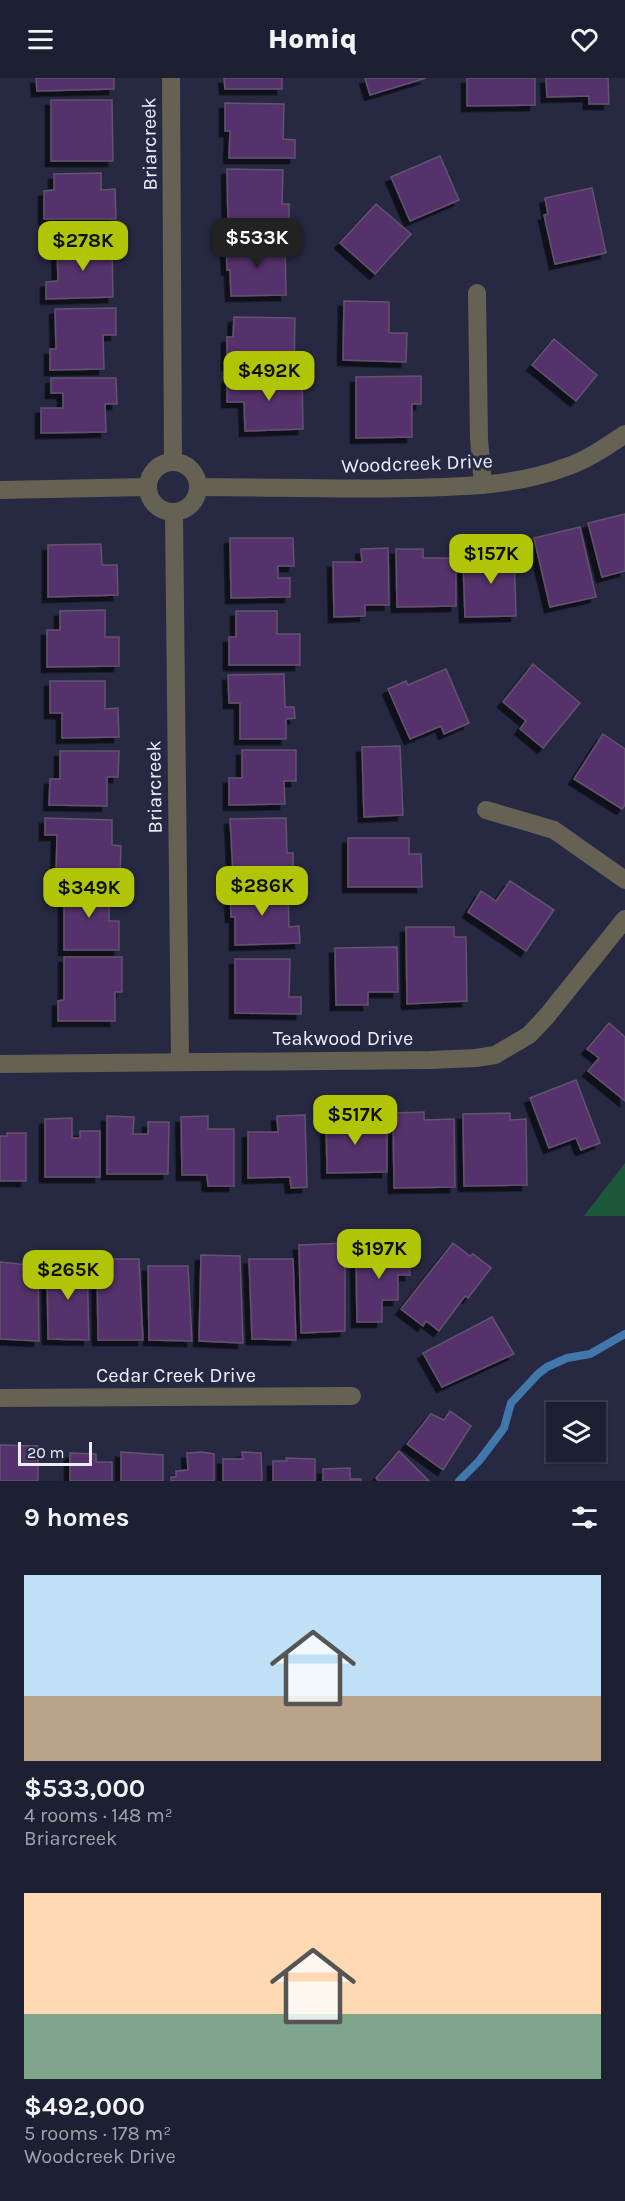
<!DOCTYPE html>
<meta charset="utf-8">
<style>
body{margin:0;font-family:Karla,sans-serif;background:#25273a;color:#f1f3f6;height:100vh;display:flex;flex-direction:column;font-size:22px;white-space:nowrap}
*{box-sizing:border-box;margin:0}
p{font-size:20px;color:#a0a2ac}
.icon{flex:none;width:33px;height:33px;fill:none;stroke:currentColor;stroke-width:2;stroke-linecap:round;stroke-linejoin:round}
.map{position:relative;height:1403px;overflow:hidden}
.sheet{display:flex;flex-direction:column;background:#1d1f32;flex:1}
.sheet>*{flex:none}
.tools{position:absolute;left:546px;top:1324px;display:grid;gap:12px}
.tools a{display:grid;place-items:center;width:60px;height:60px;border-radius:0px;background:#1d1f32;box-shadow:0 2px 4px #0004,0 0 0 2px #3b3d4d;font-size:30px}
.scale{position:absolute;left:18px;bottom:15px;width:74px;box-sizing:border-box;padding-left:6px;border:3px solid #eceefc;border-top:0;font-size:16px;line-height:21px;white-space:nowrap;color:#eceefc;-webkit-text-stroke:4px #272943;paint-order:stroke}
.price{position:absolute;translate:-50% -51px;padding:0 14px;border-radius:12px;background:#afc505;color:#111;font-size:20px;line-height:39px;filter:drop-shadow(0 2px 3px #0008)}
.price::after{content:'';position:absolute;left:50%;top:36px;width:18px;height:14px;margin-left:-9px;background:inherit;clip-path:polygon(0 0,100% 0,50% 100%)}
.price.selected{background:#222;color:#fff}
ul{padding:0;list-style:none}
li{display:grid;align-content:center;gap:12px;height:318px;padding:0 24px}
li span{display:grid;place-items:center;height:186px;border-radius:0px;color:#555}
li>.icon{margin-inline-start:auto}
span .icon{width:108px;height:108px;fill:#fffc;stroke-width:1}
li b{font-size:26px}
h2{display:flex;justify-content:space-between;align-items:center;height:72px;padding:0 24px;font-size:26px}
header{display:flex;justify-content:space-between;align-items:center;height:78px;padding:0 24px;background:#1d1f32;font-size:27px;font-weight:800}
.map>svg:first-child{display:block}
</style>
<header><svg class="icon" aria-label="menu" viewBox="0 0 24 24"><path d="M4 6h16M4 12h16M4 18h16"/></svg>Homiq<svg class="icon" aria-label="heart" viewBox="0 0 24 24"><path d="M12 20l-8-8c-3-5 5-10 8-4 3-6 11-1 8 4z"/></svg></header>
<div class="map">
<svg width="625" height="1403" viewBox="0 0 625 1403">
<defs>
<filter id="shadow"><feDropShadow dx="-5.5" dy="5.5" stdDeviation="0" flood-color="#0009"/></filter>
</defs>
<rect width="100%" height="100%" fill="#272943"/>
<path fill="#1c593a" d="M 625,1085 L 625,1138 L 584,1138 Z"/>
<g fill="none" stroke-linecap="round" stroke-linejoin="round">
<path stroke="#4177ab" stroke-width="8" d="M 459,1403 L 479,1383 L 504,1350 L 511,1325 L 538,1296 L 547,1289 L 567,1280 L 590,1276 L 625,1256"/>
</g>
<g fill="#55336c" stroke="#62526e" stroke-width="1.5" filter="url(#shadow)">
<path d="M 36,0 L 114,0 L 114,11 L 37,13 Z"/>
<path d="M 224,0 L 282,0 L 282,11 L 225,11 Z"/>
<path d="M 365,0 L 426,0 L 370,17 Z"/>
<path d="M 467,0 L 535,0 L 535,27 L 467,28 Z"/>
<path d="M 546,0 L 608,0 L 609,26 L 589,26 L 589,18 L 547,19 Z"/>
<path d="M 51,22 L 112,22 L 113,83 L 51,83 Z"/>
<path d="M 225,25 L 284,26 L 283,61 L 295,62 L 295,80 L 229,80 L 230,53 L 225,53 Z"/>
<path d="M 440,78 L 459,122 L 410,143 L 391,99 Z"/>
<path d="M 227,91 L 283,92 L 282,126 L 289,126 L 289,147 L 228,145 Z"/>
<path d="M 101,95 L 101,112 L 115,111 L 116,141 L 44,141 L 44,113 L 54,112 L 54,96 Z"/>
<path d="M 592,110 L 606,175 L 555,186 L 544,137 L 548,136 L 545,120 Z"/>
<path d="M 376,126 L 411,156 L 375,196 L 340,165 Z"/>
<path d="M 285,164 L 286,217 L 231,218 L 230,192 L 227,192 L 226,165 Z"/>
<path d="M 112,165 L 113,219 L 46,221 L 46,204 L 58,203 L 57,167 Z"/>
<path d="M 344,223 L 389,224 L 389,255 L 407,255 L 406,284 L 343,282 Z"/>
<path d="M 116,230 L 116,257 L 103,257 L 104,291 L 50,292 L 50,271 L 56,271 L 55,231 Z"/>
<path d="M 234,239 L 295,240 L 294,288 L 227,287 L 227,259 L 233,259 Z"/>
<path d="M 554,261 L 597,297 L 576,323 L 532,287 Z"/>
<path d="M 302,298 L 303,351 L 245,353 L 244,324 L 227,324 L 227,300 Z"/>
<path d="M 421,298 L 421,326 L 412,326 L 412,359 L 356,360 L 356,299 Z"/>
<path d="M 51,300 L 116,300 L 117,326 L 105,326 L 106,354 L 41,355 L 41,330 L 63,330 L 63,315 L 51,315 Z"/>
<path d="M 625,436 L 625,493 L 602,499 L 588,445 Z"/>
<path d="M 580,449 L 596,519 L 550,529 L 534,460 Z"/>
<path d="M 230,460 L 293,460 L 294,488 L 278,488 L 278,500 L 290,500 L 290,519 L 231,520 Z"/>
<path d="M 101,466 L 102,487 L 117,487 L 118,517 L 48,519 L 48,467 Z"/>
<path d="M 514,469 L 516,538 L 465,539 L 463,484 L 484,484 L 484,470 Z"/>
<path d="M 388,470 L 389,527 L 365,527 L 365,538 L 334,539 L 333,484 L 362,484 L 361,471 Z"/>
<path d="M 396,471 L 423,471 L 423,480 L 456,480 L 456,528 L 397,529 Z"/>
<path d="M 105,532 L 105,559 L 119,559 L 119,588 L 47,589 L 47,552 L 60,552 L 60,533 Z"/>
<path d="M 236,533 L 277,533 L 277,556 L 300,556 L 300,587 L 229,587 L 229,559 L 236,559 Z"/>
<path d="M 533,586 L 580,625 L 543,670 L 520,651 L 526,643 L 503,624 Z"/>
<path d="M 446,591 L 469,645 L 444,656 L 441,648 L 410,661 L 388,611 L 406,603 L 408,607 Z"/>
<path d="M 284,596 L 285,629 L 294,629 L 295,640 L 286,641 L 286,661 L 240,661 L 240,625 L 229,625 L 228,597 Z"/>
<path d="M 50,603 L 105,603 L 105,631 L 118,630 L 119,659 L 62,660 L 62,635 L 50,635 Z"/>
<path d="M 603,656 L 625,671 L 625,727 L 622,731 L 574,701 Z"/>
<path d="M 400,668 L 403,737 L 364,739 L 362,669 Z"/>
<path d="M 242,672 L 296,672 L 296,703 L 284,703 L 285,726 L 229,727 L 229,700 L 242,700 Z"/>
<path d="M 60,673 L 119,673 L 118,699 L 107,699 L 107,728 L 49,727 L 50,701 L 60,701 Z"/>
<path d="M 45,740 L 112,742 L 112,767 L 121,768 L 120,799 L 56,798 L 57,757 L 45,757 Z"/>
<path d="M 286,740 L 287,775 L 293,775 L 293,796 L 233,796 L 230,741 Z"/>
<path d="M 348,760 L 409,760 L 409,776 L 421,776 L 422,809 L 348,809 Z"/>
<path d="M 510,803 L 554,832 L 526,873 L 468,834 L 481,813 L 496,823 Z"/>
<path d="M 109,807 L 109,843 L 119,843 L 119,872 L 64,872 L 64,808 Z"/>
<path d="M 288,811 L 289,849 L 299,848 L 300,865 L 235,867 L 235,839 L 231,839 L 230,812 Z"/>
<path d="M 406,849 L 454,849 L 454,859 L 466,859 L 467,923 L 407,926 Z"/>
<path d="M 397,869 L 398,914 L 368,914 L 368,927 L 336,927 L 335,870 Z"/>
<path d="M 64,879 L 122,879 L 122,914 L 115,914 L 115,943 L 58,943 L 58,923 L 64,922 Z"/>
<path d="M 235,881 L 290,881 L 289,919 L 301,919 L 301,936 L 235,935 Z"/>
<path d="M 609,945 L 625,959 L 625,1023 L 588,993 L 599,980 L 587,971 Z"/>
<path d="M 576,1002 L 600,1065 L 581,1072 L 576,1060 L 549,1070 L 530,1020 Z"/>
<path d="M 424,1034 L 424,1042 L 454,1041 L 455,1109 L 394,1110 L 393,1035 Z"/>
<path d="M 510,1035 L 510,1042 L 526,1041 L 527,1107 L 464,1108 L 463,1036 Z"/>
<path d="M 360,1036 L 360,1048 L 387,1048 L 387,1094 L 327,1095 L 326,1037 Z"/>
<path d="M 305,1037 L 307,1109 L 291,1110 L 290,1099 L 248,1100 L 248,1054 L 278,1054 L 277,1038 Z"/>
<path d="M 107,1038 L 134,1039 L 133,1056 L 148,1056 L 148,1044 L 169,1044 L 168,1096 L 107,1096 Z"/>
<path d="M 208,1038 L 208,1051 L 234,1051 L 234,1108 L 208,1108 L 207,1097 L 182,1097 L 181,1039 Z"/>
<path d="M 72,1040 L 72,1060 L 80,1060 L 80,1053 L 100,1053 L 100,1099 L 45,1099 L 45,1041 Z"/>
<path d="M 7,1055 L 26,1055 L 26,1103 L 0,1103 L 0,1058 L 7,1058 Z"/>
<path d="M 345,1165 L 345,1253 L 301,1255 L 299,1167 Z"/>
<path d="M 453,1165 L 470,1178 L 473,1176 L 491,1190 L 468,1220 L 465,1218 L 439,1253 L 426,1243 L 423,1248 L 401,1231 Z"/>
<path d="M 362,1170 L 409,1170 L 410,1197 L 398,1197 L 398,1222 L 382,1222 L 382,1244 L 357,1244 L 356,1180 L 362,1180 Z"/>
<path d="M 201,1177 L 240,1178 L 243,1265 L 199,1263 Z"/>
<path d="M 97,1181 L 139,1181 L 143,1262 L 98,1262 Z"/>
<path d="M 249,1181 L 293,1181 L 296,1262 L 252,1261 Z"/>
<path d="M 0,1184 L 38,1188 L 39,1263 L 0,1261 Z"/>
<path d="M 47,1184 L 87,1185 L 89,1262 L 48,1261 Z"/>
<path d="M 148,1188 L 188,1188 L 192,1263 L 149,1262 Z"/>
<path d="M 492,1239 L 514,1276 L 442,1309 L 423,1275 Z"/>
<path d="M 450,1333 L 471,1348 L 443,1392 L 407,1366 L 431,1336 L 444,1342 Z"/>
<path d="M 0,1367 L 38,1368 L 38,1403 L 0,1403 Z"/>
<path d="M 399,1373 L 429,1403 L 378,1403 L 376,1400 Z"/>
<path d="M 121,1374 L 163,1377 L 163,1403 L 121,1403 Z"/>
<path d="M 202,1374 L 214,1376 L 214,1403 L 171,1403 L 171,1399 L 176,1399 L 176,1393 L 188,1392 L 187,1375 Z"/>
<path d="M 242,1374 L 261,1375 L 262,1403 L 223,1403 L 223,1381 L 243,1381 Z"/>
<path d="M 70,1375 L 96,1376 L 96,1384 L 112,1384 L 112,1403 L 70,1403 Z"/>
<path d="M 286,1380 L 315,1381 L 315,1403 L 273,1403 L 273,1383 L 287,1383 Z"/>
<path d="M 350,1390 L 350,1401 L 361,1401 L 361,1403 L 323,1403 L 323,1391 Z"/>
</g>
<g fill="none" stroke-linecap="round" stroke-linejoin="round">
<g stroke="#656153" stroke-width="18">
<path d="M 171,0 L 173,384"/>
<path d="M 477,215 L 479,361 L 483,407"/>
<circle cx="173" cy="409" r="25"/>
<path d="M 199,409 C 269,409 339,412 408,410 C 461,409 516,408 566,389 C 587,382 606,369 625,356"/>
<path d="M 0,412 L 148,409"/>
<path d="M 174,435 L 180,984"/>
<path d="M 486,732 L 554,752 L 625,802"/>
<path d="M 0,986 L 430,982 L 476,980 L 495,977 L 529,957 L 546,939 L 625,841"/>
<path d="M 0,1320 L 352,1318"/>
</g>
</g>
<g text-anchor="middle" stroke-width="6" stroke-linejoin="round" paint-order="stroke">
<g font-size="20" fill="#eceefc" stroke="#272943">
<text transform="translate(149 66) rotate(-91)" y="7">Briarcreek</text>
<text transform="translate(417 385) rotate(-2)" y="7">Woodcreek Drive</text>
<text transform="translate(154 709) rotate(-91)" y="7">Briarcreek</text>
<text x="343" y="967">Teakwood Drive</text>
<text x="176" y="1304">Cedar Creek Drive</text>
</g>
</g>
</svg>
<div class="tools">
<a><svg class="icon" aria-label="layers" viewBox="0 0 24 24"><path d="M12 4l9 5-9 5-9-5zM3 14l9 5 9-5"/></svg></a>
</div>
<div class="scale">20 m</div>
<b class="price selected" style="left:257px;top:191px">$533K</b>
<b class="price" style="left:83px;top:194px">$278K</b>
<b class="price" style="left:269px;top:324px">$492K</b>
<b class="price" style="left:491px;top:507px">$157K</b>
<b class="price" style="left:262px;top:839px">$286K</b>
<b class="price" style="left:89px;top:841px">$349K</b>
<b class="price" style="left:355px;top:1068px">$517K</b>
<b class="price" style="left:379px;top:1202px">$197K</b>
<b class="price" style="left:68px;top:1223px">$265K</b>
</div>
<section class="sheet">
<h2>9 homes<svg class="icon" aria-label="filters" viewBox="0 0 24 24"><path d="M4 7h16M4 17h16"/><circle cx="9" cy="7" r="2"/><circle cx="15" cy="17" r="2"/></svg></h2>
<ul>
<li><span style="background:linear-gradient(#bfe0f5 65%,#b9a48a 0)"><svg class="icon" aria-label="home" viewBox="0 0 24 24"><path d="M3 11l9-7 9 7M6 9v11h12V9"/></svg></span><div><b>$533,000</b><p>4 rooms · 148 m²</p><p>Briarcreek</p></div></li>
<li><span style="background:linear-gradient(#ffd9b3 65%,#7fa58c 0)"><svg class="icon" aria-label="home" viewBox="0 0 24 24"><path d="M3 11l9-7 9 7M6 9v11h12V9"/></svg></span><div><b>$492,000</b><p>5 rooms · 178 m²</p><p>Woodcreek Drive</p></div></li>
</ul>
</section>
